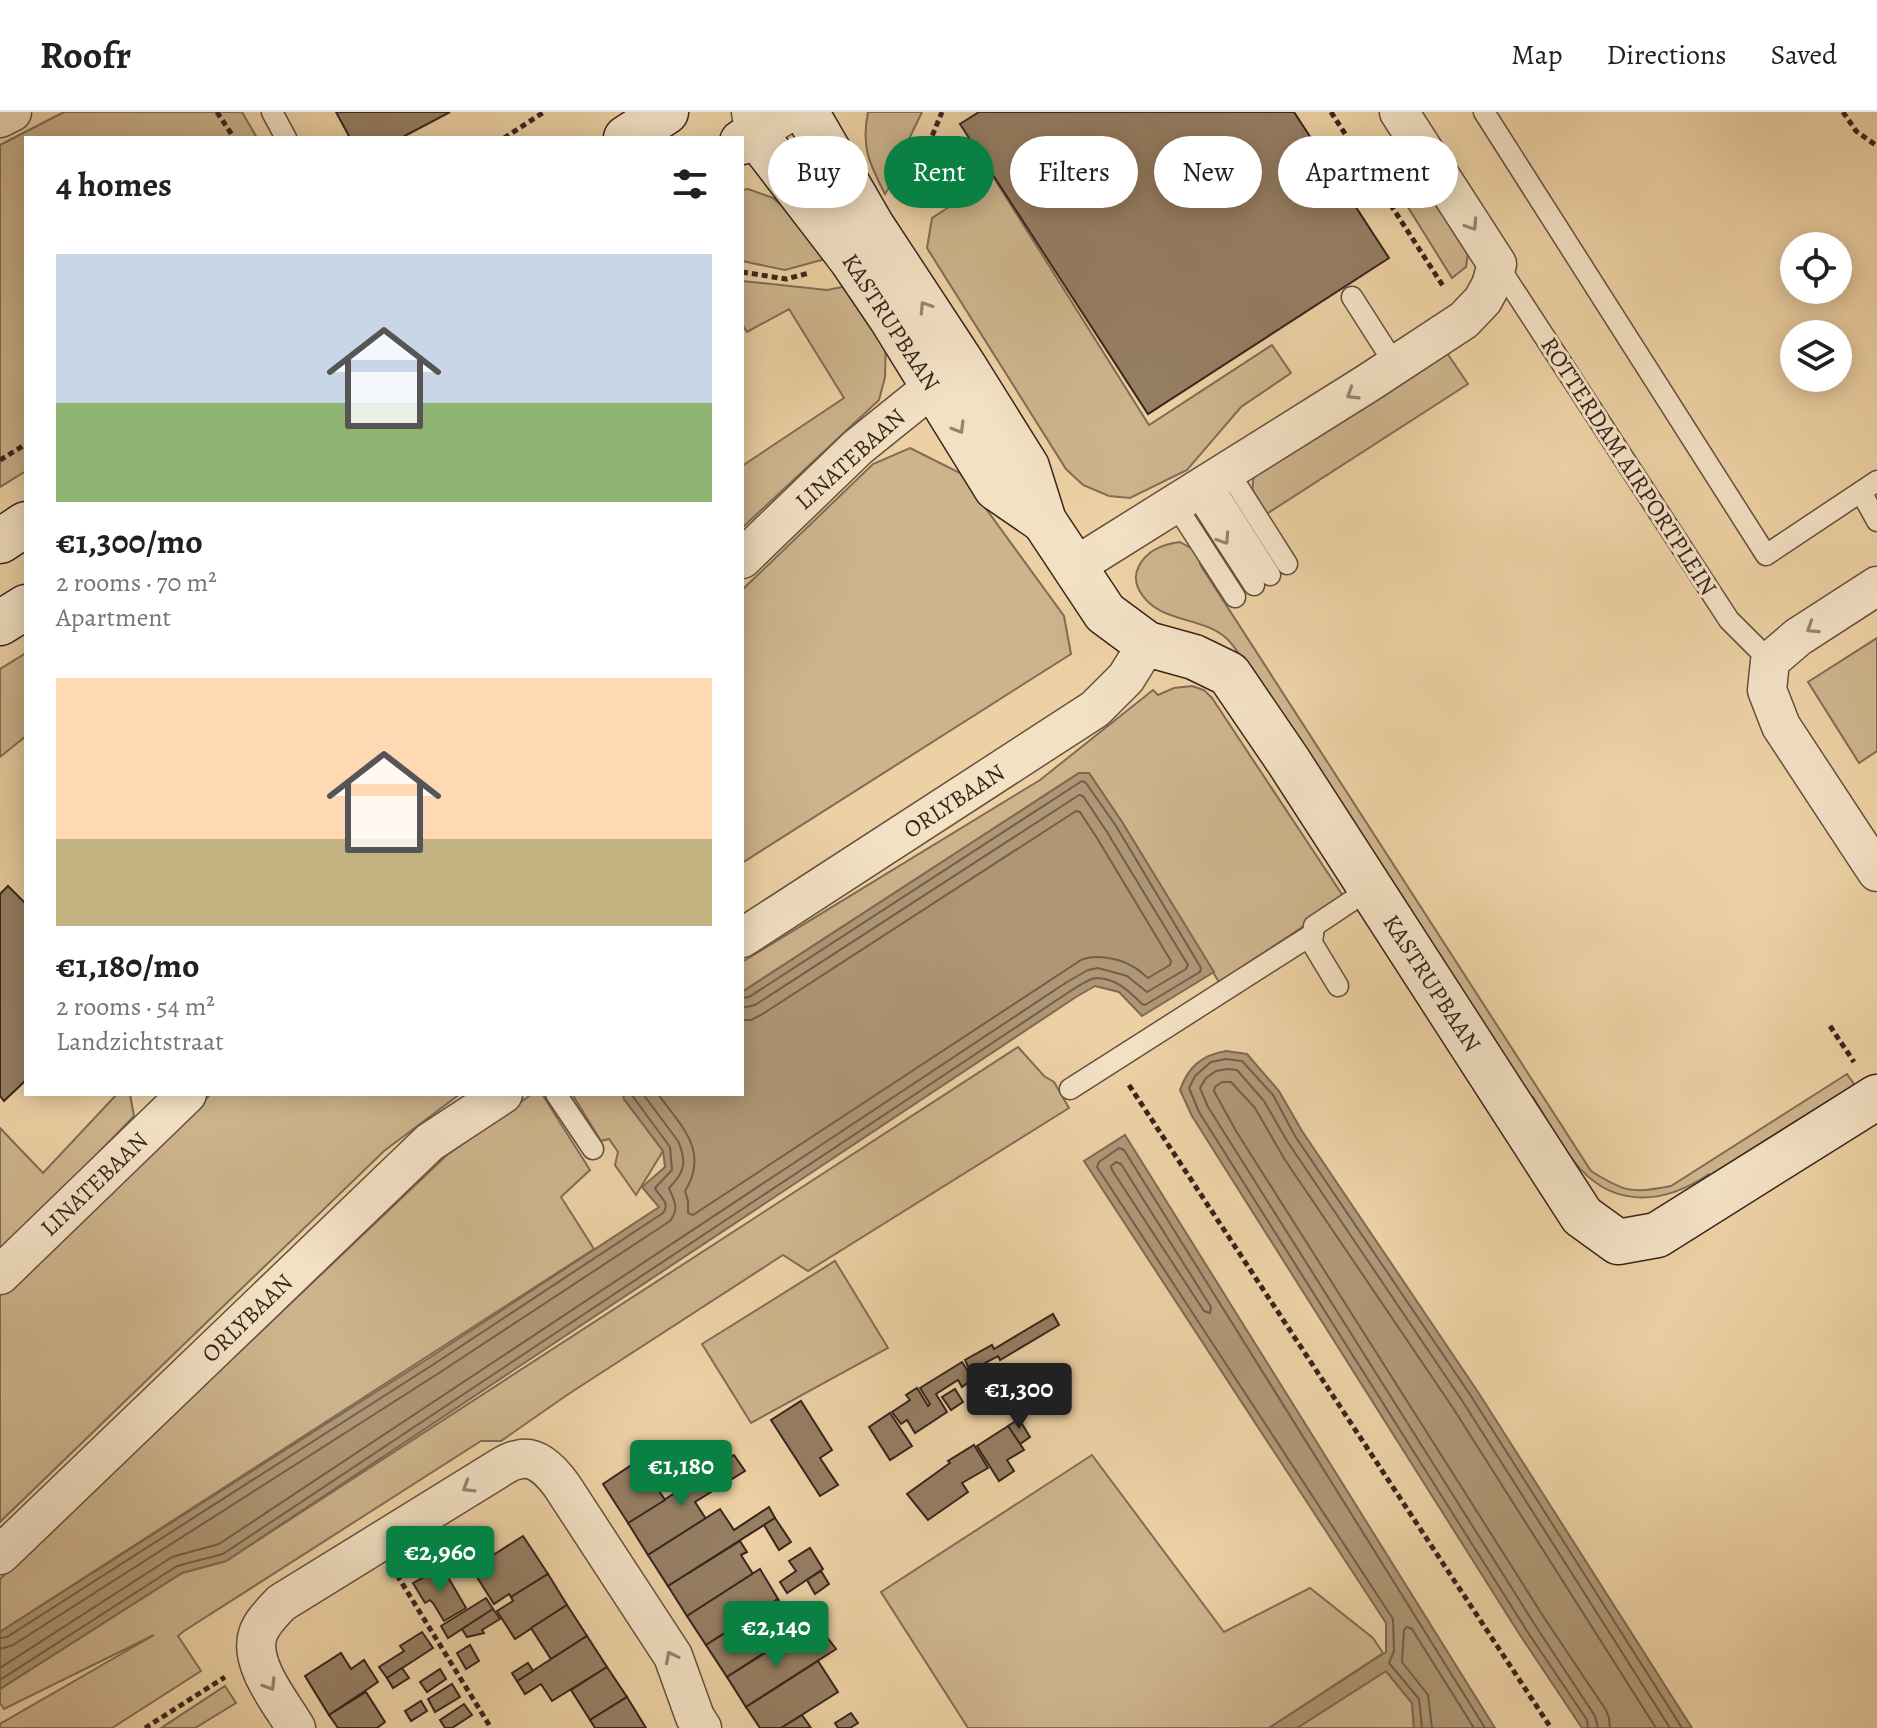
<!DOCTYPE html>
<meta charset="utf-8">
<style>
body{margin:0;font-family:Alegreya,serif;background:#f2f2f2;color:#202124;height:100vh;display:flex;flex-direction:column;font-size:30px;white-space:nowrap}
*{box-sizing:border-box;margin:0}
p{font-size:26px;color:#757577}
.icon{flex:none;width:44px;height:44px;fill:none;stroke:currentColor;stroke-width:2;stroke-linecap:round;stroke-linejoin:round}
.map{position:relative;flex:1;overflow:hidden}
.panel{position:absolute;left:24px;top:24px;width:720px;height:960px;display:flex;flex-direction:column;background:#fff;border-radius:0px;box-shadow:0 4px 20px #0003}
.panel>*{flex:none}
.guide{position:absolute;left:768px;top:24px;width:760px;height:72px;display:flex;gap:16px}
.buttons{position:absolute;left:1780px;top:120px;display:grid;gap:16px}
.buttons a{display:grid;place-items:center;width:72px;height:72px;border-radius:50%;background:#fff;box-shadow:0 4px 20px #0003;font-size:40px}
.price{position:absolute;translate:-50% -68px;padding:0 18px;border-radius:8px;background:#0b8043;color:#fff;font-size:26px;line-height:52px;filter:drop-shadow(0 2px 4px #0008)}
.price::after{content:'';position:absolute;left:50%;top:48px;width:24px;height:18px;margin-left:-12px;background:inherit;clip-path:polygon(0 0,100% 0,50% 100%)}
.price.selected{background:#222;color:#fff}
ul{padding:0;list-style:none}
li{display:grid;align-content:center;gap:16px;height:424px;padding:0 32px}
li span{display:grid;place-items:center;height:248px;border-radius:0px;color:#555}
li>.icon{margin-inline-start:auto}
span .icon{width:144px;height:144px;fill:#fffc;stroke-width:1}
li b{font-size:34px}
h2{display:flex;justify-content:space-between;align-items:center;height:96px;padding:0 32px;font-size:34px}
.pill{padding:0 28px;border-radius:36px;background:#fff;box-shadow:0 4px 20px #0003;font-size:28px;line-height:72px}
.pill.selected{background:#0b8043;color:#fff}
header{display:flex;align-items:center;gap:48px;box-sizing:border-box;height:112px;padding:0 40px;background:#fff;border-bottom:2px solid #e0e0e0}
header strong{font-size:38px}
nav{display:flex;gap:44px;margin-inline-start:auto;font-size:28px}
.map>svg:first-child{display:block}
</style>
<header>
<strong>Roofr</strong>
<nav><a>Map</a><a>Directions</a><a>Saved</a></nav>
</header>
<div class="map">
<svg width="1877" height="1616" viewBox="0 0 1877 1616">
<rect width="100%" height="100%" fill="#edd1a4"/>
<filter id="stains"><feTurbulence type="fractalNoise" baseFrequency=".0025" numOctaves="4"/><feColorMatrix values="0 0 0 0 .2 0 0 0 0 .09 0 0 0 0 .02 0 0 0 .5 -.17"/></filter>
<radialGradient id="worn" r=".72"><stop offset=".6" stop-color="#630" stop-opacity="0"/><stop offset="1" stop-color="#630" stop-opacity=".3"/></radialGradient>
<g fill="#ceb48d" stroke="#826c55" stroke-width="2">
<path d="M 64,0 L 242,0 L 257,26 L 26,26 L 26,359 L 0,375 L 0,33 Z"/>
<path d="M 868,0 L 922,0 L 910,25 L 905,51 L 885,82 C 869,51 861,35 868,0 Z"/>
<path d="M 994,66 L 1149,313 L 1272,233 L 1291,261 L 1241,295 L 1187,358 L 1130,386 L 1109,384 L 1083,373 L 1066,357 L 927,136 L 932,106 Z"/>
<path d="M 748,77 L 773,86 L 796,106 L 829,146 L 785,158 L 742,149 L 742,78 Z"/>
<path d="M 1427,79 L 1468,141 L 1466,155 L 1452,166 L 1406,92 Z"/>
<path d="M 742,169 L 827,178 L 847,174 L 886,224 L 885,265 L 879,288 L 742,416 L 742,354 L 844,286 L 789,197 L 747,220 L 742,212 Z"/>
<path d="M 1447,241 L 1468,272 L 1265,403 C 1254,388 1250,382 1254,364 Z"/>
<path d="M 910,336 L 960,361 L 1064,504 L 1071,542 L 742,751 L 742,478 L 873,352 Z"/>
<path d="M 1180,430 L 1196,439 L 1201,454 L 1591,1059 C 1624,1080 1633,1082 1671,1074 L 1847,962 L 1856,975 L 1713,1067 L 1709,1062 C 1662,1094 1610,1097 1573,1048 C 1558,1028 1546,1006 1533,985 L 1528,988 L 1251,560 C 1243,549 1235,533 1225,525 C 1198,503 1158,512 1139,478 C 1135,470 1135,461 1139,454 C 1147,438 1164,432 1180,430 Z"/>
<path d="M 1877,526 L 1877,639 L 1859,651 L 1808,570 Z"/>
<path d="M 26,541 L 26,624 L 0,645 L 0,557 Z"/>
<path d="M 1192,574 L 1204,578 L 1212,586 L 1345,787 L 1219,870 L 1122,710 L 1089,661 L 1079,661 L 742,880 L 742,850 L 1040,668 L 1153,578 L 1158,583 L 1174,576 Z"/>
<path d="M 1018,935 L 1044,964 L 1054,970 L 1069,996 L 808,1159 L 783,1143 L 567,1283 L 501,1329 L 481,1329 L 184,1519 L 178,1524 L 201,1559 L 112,1616 L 0,1616 L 0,1612 L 154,1523 L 4,1597 L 0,1591 L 0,1577 L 182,1461 L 226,1449 Z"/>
<path d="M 117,982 L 130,982 L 134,1004 L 41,1100 L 0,1137 L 0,1016 L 43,1061 Z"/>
<path d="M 211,982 L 460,982 L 384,1039 L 0,1410 L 0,1181 Z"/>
<path d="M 532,982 L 542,982 L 590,1058 L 561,1085 L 594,1137 L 0,1520 L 0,1467 L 447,1043 Z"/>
<path d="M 572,982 L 623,982 L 624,987 L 663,1039 L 636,1083 L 615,1053 L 618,1040 L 609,1027 L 601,1029 Z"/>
<path d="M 835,1149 L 888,1236 L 751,1311 L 702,1232 Z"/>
<path d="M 1092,1343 L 1224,1520 L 1310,1476 L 1373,1526 L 1383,1541 L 1269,1616 L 968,1616 L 881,1480 Z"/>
<path d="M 1386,1559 L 1412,1591 L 1414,1616 L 1297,1616 Z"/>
<path d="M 225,1574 L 236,1591 L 195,1616 L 161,1616 Z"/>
</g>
<g fill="#af9776" stroke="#7f6952" stroke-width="2">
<path d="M 1079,661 L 1089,661 L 1122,710 L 1214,860 L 1142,904 L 1119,880 L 1095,874 L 1076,885 L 226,1449 L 182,1461 L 0,1577 L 0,1520 L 429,1246 L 659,1095 L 642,1075 L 665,1055 L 663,1039 L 624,987 L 623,982 L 742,982 L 742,880 Z"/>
<path d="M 1226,939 L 1247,942 L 1279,979 L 1302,1019 L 1478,1280 L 1692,1616 L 1582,1616 L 1520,1523 L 1192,1004 L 1180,978 C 1188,955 1202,943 1226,939 Z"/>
<path d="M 1125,1023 L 1495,1616 L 1414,1616 L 1412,1591 L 1386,1559 L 1297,1616 L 1269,1616 L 1386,1540 L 1386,1511 L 1084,1049 Z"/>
</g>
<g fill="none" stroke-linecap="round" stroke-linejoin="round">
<g stroke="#735e4a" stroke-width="2">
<path d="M 658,982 C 681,1014 710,1039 685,1079 L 688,1089 L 688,1101 L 693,1103 L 1081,848 C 1096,842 1118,846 1132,854 C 1138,857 1143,862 1148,866 L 1170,853 L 1171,849 L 1097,726 L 1080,700 L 1076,699 L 761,903 L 751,908 L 742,908"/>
<path d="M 1116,1050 L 1121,1052 L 1211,1195 L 1210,1201 L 1204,1199 L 1112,1058 L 1111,1054 Z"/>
<path d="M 0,1526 L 7,1525 L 434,1252 L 663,1101 C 671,1090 659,1085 655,1076 L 672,1058 L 670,1035 L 631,982"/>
<path d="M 0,1537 L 13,1533 L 439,1261 L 670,1109 C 680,1096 674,1089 669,1076 C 685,1060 687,1050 678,1029 L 643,982"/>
<path d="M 0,1556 L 172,1445 L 219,1432 L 1067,870 L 1088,858 L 1098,856 L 1127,864 L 1147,880 L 1186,857 L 1188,853 L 1107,720 L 1083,684 L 1079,683 L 755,893 L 742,896"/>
<path d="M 0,1568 L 177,1454 L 223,1442 L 1072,878 C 1079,874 1088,867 1096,866 C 1116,866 1129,879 1142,892 L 1145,893 L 1200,860 L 1201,856 L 1116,714 L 1086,671 L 1082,669 L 749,885 L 742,886"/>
<path d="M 1422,1616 L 1419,1587 L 1389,1551 L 1394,1539 L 1393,1507 L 1097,1055 L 1099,1050 L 1119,1036 L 1124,1038 L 1485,1616"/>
<path d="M 1432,1616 L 1428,1583 L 1402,1550 L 1404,1518 L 1407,1515 L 1412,1517 L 1474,1616"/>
<path d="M 1588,1616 L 1587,1608 L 1527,1519 L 1199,1000 L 1189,976 L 1195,964 L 1211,950 L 1226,947 L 1242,949 L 1273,983 L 1295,1024 L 1471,1284 L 1682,1616"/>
<path d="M 1598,1616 L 1595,1604 L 1535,1513 L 1208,995 L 1200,976 L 1206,966 L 1216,959 L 1227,957 L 1237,958 L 1264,989 L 1287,1029 L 1463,1290 L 1670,1616"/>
<path d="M 1610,1616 L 1609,1606 L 1606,1598 L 1545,1507 L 1236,1019 L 1214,979 L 1215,975 L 1222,970 L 1231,970 L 1255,996 L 1285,1048 L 1453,1296 L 1656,1616"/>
</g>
</g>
<g fill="#967e63" stroke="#37251d" stroke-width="2">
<path d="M 336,0 L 450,0 L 401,26 L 350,26 Z"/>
<path d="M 979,0 L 1294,0 L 1389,146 L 1148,302 L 960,12 Z"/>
<path d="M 8,774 L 26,792 L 26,968 L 4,989 L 0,984 L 0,782 Z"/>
<path d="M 1053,1202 L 1059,1213 L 1000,1248 L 998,1244 L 970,1259 L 965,1248 L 992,1233 L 994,1237 Z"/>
<path d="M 962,1250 L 973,1267 L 962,1275 L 958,1268 L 936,1282 L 947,1300 L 915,1321 L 907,1308 L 901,1312 L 892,1300 L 910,1288 L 906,1283 L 917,1276 L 928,1294 L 930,1292 L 920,1276 Z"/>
<path d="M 955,1277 L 963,1290 L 951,1298 L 942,1285 Z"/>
<path d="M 801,1289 L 832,1338 L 820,1346 L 838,1373 L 820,1384 L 771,1308 Z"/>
<path d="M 890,1301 L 912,1334 L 890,1348 L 869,1315 Z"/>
<path d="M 1019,1307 L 1030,1325 L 1020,1332 L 1008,1314 Z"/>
<path d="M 1008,1314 L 1024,1338 L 1007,1348 L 1014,1359 L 999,1369 L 977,1334 Z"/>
<path d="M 974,1333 L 988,1356 L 962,1371 L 968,1380 L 928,1408 L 907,1382 L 950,1351 L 948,1349 Z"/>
<path d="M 734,1343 L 745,1359 L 695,1390 L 706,1407 L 648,1443 L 628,1411 Z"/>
<path d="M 639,1348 L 665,1388 L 628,1411 L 603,1372 Z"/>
<path d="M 693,1356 L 700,1366 L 684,1376 L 677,1366 Z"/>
<path d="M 769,1395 L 775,1406 L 668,1474 L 648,1443 L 720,1397 L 734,1418 Z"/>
<path d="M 775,1406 L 791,1430 L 779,1438 L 764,1413 Z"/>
<path d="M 523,1424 L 548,1462 L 511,1485 L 509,1482 L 494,1492 L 475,1462 L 490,1452 L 487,1447 Z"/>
<path d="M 740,1429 L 747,1440 L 741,1443 L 753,1462 L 687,1504 L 668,1474 Z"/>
<path d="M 810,1436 L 823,1457 L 787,1481 L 780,1470 L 796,1459 L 789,1449 Z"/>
<path d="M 442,1455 L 466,1496 L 444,1509 L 433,1491 L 430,1488 L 425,1491 L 413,1471 Z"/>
<path d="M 760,1457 L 778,1487 L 706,1533 L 687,1504 Z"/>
<path d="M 821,1459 L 829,1472 L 815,1482 L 807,1468 Z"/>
<path d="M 548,1462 L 567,1493 L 515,1527 L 497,1499 L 513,1489 L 511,1485 Z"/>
<path d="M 486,1486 L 493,1497 L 448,1526 L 441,1514 Z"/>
<path d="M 778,1487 L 798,1519 L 727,1565 L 706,1533 Z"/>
<path d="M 567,1493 L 587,1524 L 551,1547 L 531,1516 Z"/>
<path d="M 493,1497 L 500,1507 L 482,1518 L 484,1521 L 467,1525 L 462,1517 Z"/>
<path d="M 422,1520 L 433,1536 L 387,1566 L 379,1555 L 404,1539 L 400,1534 Z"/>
<path d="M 587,1524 L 607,1555 L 552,1589 L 541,1572 L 525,1582 L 517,1569 Z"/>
<path d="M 827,1525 L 836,1537 L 746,1595 L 727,1565 L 782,1530 L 789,1540 L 806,1530 L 810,1536 Z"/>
<path d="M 470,1533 L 479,1549 L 466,1557 L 457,1541 Z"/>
<path d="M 341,1541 L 351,1557 L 364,1548 L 378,1570 L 329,1603 L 305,1564 Z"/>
<path d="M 818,1549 L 838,1580 L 781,1616 L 760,1616 L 746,1595 Z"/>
<path d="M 528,1551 L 533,1559 L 517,1569 L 512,1561 Z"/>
<path d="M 607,1555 L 627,1585 L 590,1608 L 571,1578 Z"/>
<path d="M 402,1556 L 409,1566 L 393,1576 L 387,1566 Z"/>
<path d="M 440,1557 L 446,1567 L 427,1580 L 420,1570 Z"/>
<path d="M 452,1572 L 460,1585 L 435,1600 L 428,1587 Z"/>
<path d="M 366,1580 L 385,1610 L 377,1616 L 338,1616 L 329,1603 Z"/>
<path d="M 627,1585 L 646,1616 L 595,1616 L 590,1608 Z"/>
<path d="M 421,1589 L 427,1599 L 411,1609 L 405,1599 Z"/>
<path d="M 464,1592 L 472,1603 L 452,1616 L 445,1616 L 440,1608 Z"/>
<path d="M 851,1601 L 858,1611 L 850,1616 L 838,1616 L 835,1611 Z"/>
<path d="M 802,1603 L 811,1616 L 781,1616 Z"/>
</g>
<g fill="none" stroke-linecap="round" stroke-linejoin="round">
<defs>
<g id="lane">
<path d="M 272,0 L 286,26"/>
<path d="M 1484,0 L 1766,443 L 1877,369"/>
<path d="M 1497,152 L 1729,508 L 1770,549"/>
<path d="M 1352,185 L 1396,254"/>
<path d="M 1228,359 L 1287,452"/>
<path d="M 1211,370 L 1270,463"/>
<path d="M 1194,380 L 1254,473"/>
<path d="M 1861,380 L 1877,409"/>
<path d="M 1175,392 L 1235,485"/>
<path d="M 1338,874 L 1312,831 L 1314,814 L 1371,776"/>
<path d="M 1070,977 L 1313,822"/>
<path d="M 556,982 L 593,1037"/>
</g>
<g id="street">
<path d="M 751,0 L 755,22 L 790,0"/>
<path d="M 0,6 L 12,0"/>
<path d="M 742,447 L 858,335 L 955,257"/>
<path d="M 1074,455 L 1368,271 L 1464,208 L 1483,188 L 1491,173 L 1497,152 L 1399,0"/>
<path d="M 1877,474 L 1798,525 L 1770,549 L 1767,578 L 1781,614 L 1877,760"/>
<path d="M 742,826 L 1095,597 L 1126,566 L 1147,532"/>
<path d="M 0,1163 L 187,982"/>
<path d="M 0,1443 L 430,1030 L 503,982"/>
<path d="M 296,1616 C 282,1592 248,1552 258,1522 C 262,1510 272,1501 281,1491 L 498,1357 C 503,1354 510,1349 517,1348 C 536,1342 552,1360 562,1374 L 673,1544 L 695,1605 L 702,1616"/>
</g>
<g id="secondary">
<path d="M 806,0 L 872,114 L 962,251 L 1027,355 L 1044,409 L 1105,501 L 1147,532 L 1194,545 L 1229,562 L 1289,650 L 1582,1104 L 1618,1130 L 1657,1123 L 1877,985"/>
<path d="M 626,26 L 666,0"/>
<path d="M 742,30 L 755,22 L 851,147 L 891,206 L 996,376 L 1044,409"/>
<path d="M 0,429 L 26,412"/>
<path d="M 0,511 L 26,495"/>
</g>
</defs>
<use href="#lane" stroke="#64503f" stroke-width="23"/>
<use href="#street" stroke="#64503f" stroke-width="41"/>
<use href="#secondary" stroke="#37251d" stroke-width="47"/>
<g stroke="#37251d" stroke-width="5" stroke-dasharray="6 4" stroke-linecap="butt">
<path d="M 217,0 L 234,26"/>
<path d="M 1331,0 L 1443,174"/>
<path d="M 1843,0 L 1856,19 L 1877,34"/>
<path d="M 504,26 L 544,0"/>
<path d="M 904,87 L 907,85 L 942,0"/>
<path d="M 742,160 L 786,167 L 809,161"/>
<path d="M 0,348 L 26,332"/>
<path d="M 1830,914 L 1854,950"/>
<path d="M 1129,973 L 1551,1616"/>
<path d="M 397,1463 L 491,1616"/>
<path d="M 145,1616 L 225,1565"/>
</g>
<use href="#lane" stroke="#f3e1c4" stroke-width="20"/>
<use href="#street" stroke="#f3e1c4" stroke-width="38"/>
<use href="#secondary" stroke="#f3e1c4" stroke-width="44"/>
</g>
<defs><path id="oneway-chevron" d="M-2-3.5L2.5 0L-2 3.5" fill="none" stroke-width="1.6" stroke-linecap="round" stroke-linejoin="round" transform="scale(2)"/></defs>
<g stroke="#958370">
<use href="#oneway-chevron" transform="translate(1472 113) rotate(57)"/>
<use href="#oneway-chevron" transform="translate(925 195) rotate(-123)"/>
<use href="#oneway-chevron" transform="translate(1352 282) rotate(148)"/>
<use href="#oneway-chevron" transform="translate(959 316) rotate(59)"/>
<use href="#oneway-chevron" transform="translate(1224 427) rotate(57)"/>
<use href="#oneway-chevron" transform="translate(1812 516) rotate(147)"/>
<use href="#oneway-chevron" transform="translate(468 1375) rotate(148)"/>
<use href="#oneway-chevron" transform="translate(671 1545) rotate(-117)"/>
<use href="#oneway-chevron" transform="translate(270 1573) rotate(58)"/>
</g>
<g text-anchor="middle" stroke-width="6" stroke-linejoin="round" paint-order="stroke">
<g font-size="24" fill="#37251d" stroke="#f3e1c4">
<text transform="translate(891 210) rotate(57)" y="8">KASTRUPBAAN</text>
<text transform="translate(850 347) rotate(-42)" y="8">LINATEBAAN</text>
<text transform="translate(1629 354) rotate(57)" y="8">ROTTERDAM AIRPORTPLEIN</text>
<text transform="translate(954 689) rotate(-33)" y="8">ORLYBAAN</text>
<text transform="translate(1432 871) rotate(57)" y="8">KASTRUPBAAN</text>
<text transform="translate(94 1072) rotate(-44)" y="8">LINATEBAAN</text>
<text transform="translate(247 1206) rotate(-44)" y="8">ORLYBAAN</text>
</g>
</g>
<rect width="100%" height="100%" filter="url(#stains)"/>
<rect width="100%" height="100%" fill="url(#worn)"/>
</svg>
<div class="buttons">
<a><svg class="icon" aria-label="locate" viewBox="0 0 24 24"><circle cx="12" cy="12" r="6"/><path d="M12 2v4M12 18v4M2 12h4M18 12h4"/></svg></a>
<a><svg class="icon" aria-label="layers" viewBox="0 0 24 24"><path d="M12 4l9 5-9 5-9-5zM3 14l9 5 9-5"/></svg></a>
</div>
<b class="price selected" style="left:1019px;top:1319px">€1,300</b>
<b class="price" style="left:681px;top:1396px">€1,180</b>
<b class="price" style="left:440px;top:1482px">€2,960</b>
<b class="price" style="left:776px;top:1557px">€2,140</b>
<div class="guide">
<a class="pill">Buy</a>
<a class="pill selected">Rent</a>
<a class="pill">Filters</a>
<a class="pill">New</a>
<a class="pill">Apartment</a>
</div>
<section class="panel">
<h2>4 homes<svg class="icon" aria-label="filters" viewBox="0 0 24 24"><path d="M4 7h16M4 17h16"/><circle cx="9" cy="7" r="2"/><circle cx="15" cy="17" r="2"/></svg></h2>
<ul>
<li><span style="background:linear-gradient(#c9d6e8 60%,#8fb573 0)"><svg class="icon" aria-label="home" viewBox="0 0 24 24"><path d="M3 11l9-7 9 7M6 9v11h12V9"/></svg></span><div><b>€1,300/mo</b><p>2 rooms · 70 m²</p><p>Apartment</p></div></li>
<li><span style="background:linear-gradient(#ffd9b3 65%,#c2b280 0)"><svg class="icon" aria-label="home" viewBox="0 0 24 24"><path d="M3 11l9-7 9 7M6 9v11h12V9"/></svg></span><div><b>€1,180/mo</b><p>2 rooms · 54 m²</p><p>Landzichtstraat</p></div></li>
</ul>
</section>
</div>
